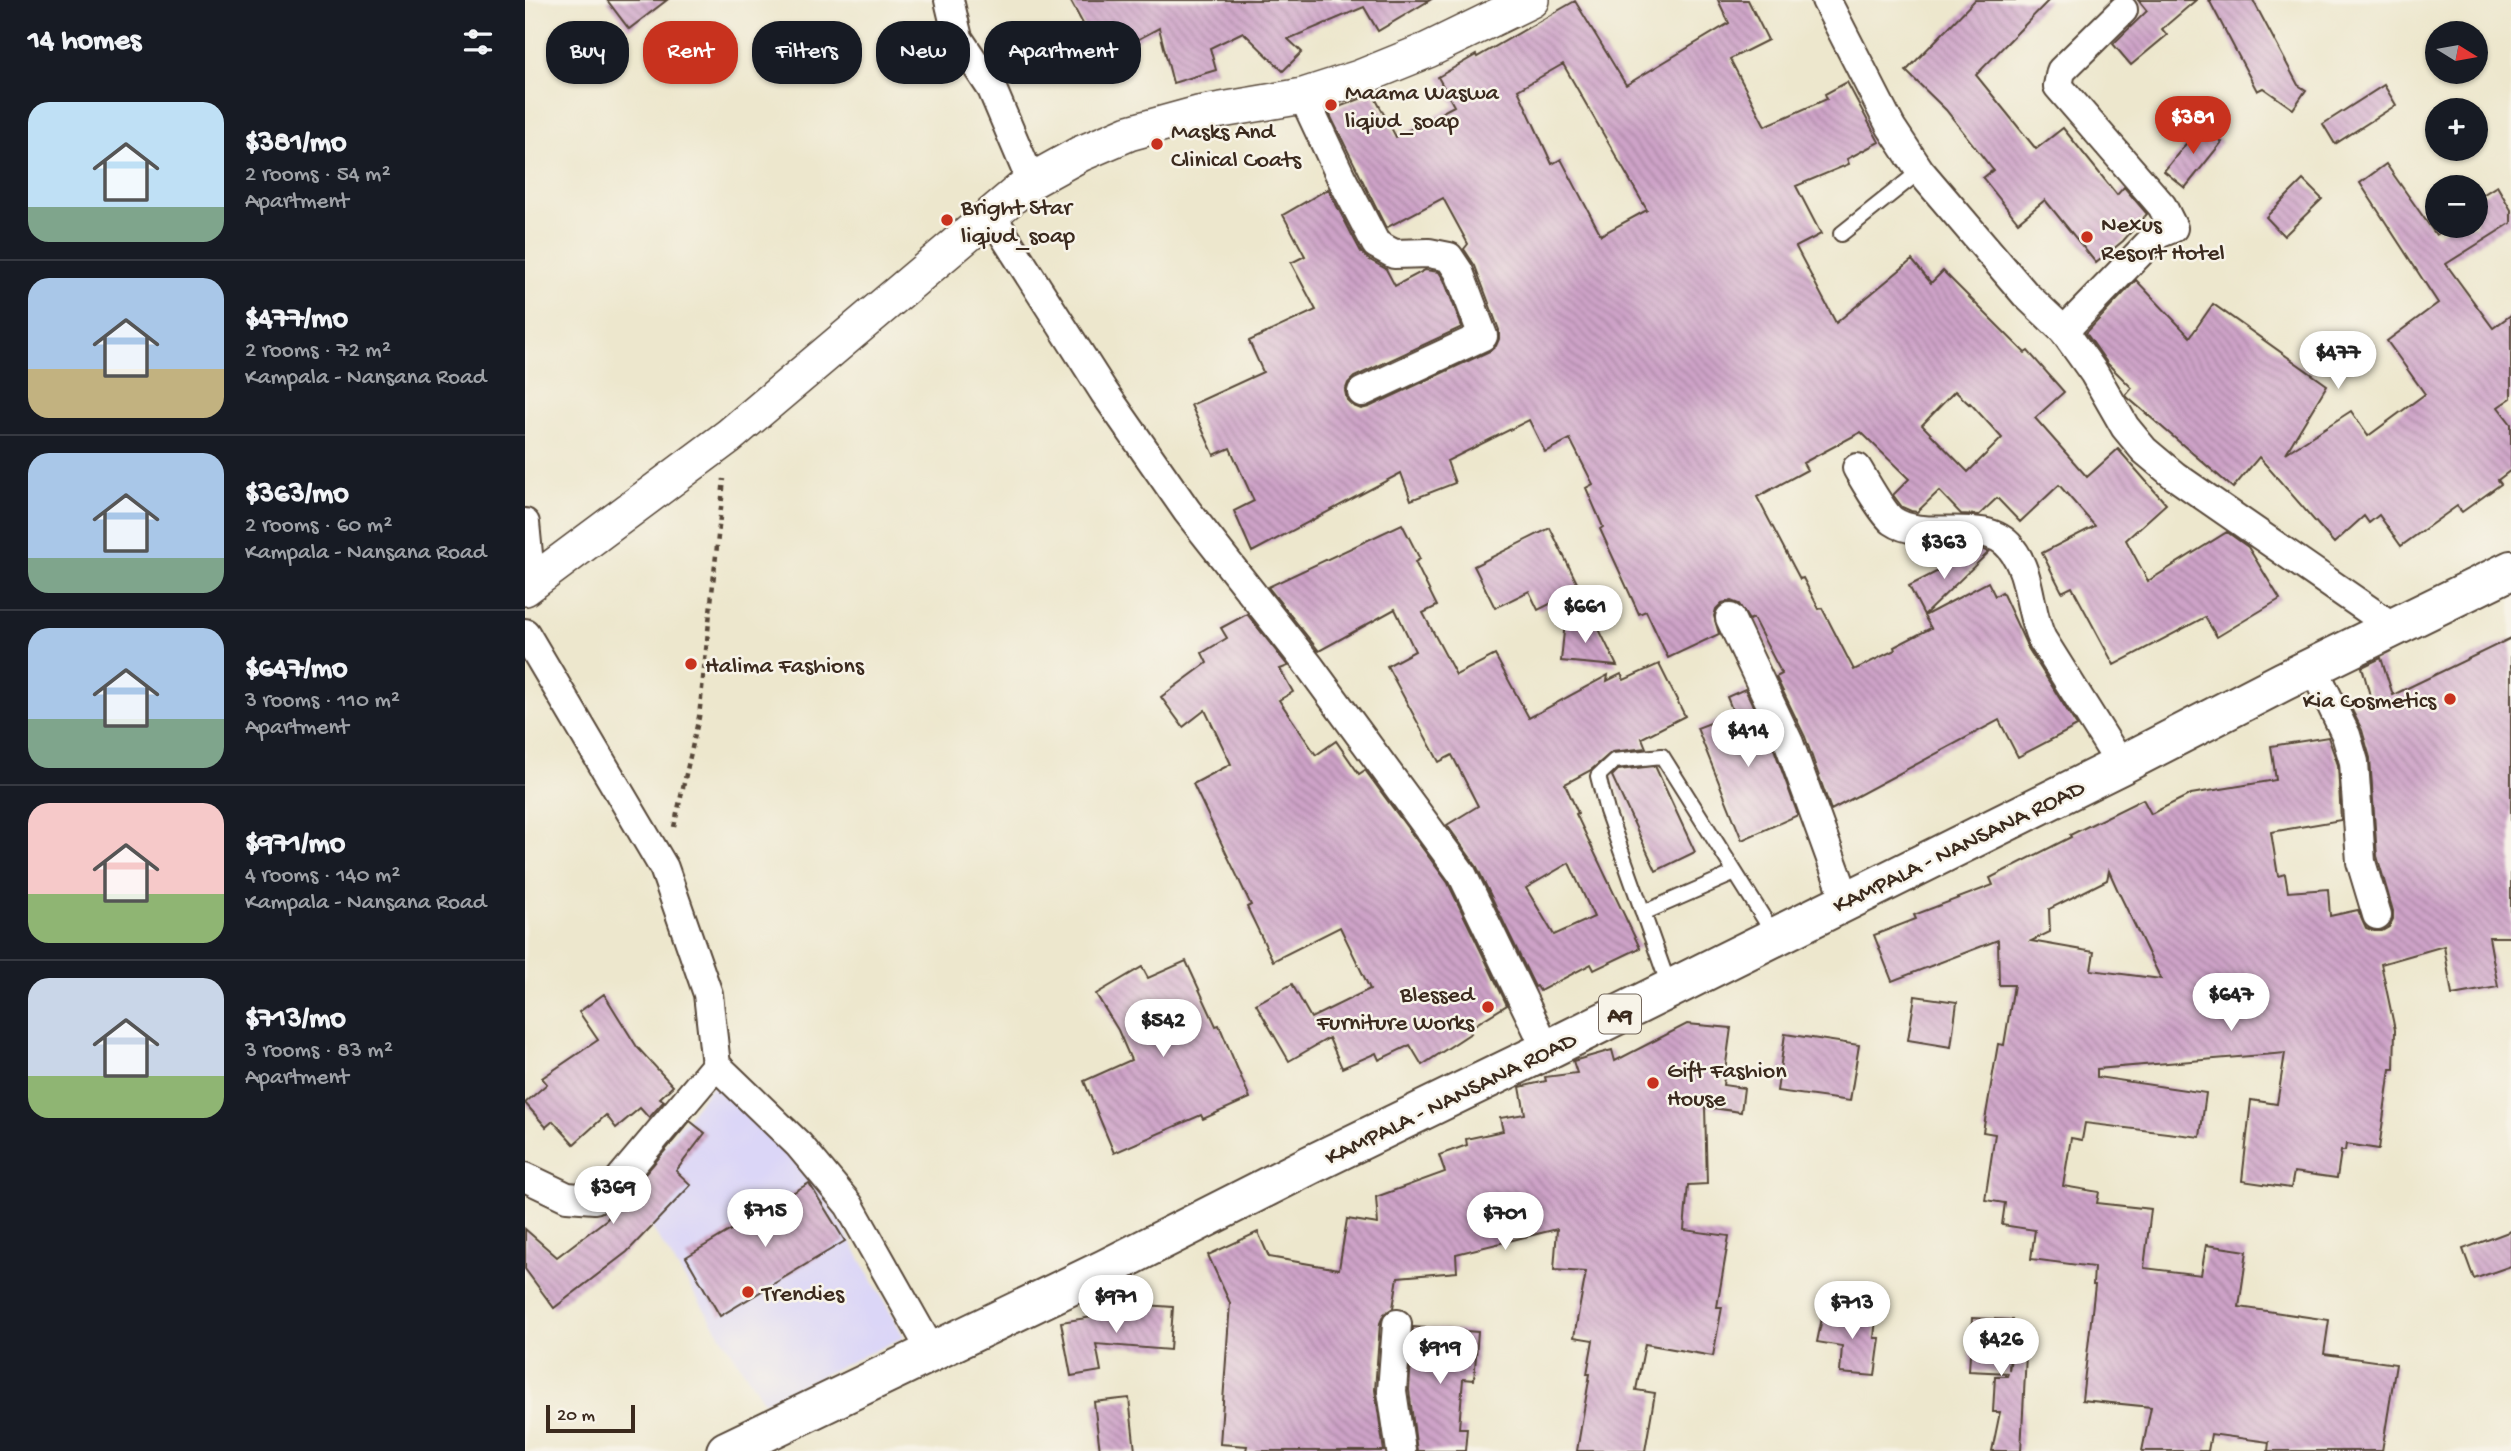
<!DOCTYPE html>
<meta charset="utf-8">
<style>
body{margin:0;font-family:"Gochi Hand",sans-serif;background:#242831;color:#f1f3f6;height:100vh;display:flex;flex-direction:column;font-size:26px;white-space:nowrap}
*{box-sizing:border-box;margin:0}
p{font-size:23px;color:#9ea1a6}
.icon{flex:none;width:38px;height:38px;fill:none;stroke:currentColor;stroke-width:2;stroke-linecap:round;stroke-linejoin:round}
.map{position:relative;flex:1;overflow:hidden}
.details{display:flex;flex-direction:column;background:#171b24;width:525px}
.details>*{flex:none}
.guide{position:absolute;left:21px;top:21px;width:665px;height:63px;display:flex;gap:14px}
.needle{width:46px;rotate:101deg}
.tools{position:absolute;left:1900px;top:21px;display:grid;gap:14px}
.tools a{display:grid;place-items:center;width:63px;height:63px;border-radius:50%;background:#171b24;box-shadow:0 2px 5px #0004;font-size:35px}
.scale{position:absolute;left:21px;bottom:18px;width:89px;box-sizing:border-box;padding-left:7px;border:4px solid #3b2a1e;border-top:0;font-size:19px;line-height:24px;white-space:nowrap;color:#3b2a1e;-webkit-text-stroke:5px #f7f3e8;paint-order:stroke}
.price{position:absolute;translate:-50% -60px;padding:0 16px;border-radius:24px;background:#fff;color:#222;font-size:23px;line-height:46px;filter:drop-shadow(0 2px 4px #0008)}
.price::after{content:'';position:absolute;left:50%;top:42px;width:21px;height:16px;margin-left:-10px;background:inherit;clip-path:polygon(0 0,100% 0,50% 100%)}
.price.on{background:#c8321e;color:#fff}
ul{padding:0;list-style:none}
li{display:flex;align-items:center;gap:21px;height:175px;padding:0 28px}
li+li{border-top:2px solid #363941}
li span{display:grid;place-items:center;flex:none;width:196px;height:140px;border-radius:21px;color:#555}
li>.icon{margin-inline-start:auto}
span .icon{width:84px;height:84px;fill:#fffc;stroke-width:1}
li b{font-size:30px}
h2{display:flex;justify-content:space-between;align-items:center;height:84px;padding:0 28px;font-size:30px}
.chip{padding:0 24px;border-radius:28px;background:#171b24;box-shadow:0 2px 5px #0004;font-size:24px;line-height:63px}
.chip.on{background:#c8321e;color:#fff}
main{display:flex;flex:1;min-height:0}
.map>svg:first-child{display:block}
</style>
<main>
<section class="details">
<h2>14 homes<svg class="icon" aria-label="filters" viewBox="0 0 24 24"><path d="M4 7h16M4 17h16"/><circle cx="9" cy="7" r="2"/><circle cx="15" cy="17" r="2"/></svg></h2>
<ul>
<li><span style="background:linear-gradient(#bfe0f5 75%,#7fa58c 0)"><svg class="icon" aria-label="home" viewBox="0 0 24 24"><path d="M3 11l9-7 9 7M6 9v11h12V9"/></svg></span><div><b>$381/mo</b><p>2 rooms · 54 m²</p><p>Apartment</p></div></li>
<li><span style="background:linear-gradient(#a9c7e8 65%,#c2b280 0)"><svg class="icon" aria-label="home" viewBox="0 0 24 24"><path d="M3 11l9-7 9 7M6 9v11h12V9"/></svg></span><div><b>$477/mo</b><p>2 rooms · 72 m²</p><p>Kampala - Nansana Road</p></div></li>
<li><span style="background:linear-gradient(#a9c7e8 75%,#7fa58c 0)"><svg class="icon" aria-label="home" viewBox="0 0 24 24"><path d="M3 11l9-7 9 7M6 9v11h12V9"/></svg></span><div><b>$363/mo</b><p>2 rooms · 60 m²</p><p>Kampala - Nansana Road</p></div></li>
<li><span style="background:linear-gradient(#a9c7e8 65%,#7fa58c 0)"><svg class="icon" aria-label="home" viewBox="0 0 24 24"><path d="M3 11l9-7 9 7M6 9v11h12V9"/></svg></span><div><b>$647/mo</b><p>3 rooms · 110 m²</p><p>Apartment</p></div></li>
<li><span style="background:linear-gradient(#f6c9c9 65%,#8fb573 0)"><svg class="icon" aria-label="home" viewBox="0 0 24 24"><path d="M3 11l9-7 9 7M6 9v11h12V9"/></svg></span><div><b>$971/mo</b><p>4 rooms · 140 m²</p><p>Kampala - Nansana Road</p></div></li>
<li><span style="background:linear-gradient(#c9d6e8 70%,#8fb573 0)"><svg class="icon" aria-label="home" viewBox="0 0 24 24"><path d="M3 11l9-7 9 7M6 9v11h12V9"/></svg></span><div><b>$713/mo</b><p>3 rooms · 83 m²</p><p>Apartment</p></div></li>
</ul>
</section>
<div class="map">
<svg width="1986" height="1451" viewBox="0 0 1986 1451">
<defs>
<pattern id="building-back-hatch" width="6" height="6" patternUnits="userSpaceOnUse" patternTransform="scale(1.75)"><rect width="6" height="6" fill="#cea3c8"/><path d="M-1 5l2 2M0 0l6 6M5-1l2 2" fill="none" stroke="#a885a2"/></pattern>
</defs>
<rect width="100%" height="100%" fill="#f7f3e8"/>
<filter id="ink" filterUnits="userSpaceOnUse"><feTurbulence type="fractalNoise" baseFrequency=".0143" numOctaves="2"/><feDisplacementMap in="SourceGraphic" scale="14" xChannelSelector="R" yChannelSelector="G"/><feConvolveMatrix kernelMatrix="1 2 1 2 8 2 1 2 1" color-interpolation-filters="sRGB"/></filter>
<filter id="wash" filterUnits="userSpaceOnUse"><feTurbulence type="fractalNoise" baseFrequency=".00686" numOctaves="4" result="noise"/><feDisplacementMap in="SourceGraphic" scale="28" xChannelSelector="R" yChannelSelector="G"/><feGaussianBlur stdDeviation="1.57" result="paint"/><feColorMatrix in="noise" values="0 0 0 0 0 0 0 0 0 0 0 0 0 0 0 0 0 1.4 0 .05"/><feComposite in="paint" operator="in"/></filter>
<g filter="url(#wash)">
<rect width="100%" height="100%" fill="#ede7cd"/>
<path fill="#dbd6f7" d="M 189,1083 L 286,1170 L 379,1337 L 239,1402 L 104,1192 Z"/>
<g id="blocks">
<g fill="url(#building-back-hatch)" fill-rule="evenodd">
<path d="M 82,0 L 142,0 L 104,29 Z"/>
<path d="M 545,0 L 905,0 L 853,31 L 839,7 L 763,39 L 777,52 L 758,71 L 718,32 L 685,48 L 691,70 L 648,83 L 634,28 L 577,59 Z"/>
<path d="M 1193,0 L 1223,0 L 1243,40 L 1205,59 L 1240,126 L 1302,99 L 1300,94 L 1322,82 L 1354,142 L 1322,159 L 1324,164 L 1271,186 L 1296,234 L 1271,247 L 1311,323 L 1387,260 L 1406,283 L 1418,271 L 1500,353 L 1503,351 L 1539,392 L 1510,418 L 1562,477 L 1593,449 L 1641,504 L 1601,540 L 1623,581 L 1702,532 L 1723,547 L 1755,599 L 1692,637 L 1680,617 L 1589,665 L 1547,587 L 1537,592 L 1517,553 L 1570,526 L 1534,485 L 1495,522 L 1472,498 L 1454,515 L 1436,514 L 1414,491 L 1392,512 L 1386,511 L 1377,507 L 1368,495 L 1384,479 L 1336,432 L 1278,463 L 1282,470 L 1232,497 L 1275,579 L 1278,578 L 1294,609 L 1297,608 L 1329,670 L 1370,650 L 1369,647 L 1406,628 L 1399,616 L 1463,582 L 1470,596 L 1477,592 L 1503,648 L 1552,726 L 1493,757 L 1474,720 L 1306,810 L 1280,737 L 1251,677 L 1257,674 L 1228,618 L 1224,620 L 1214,604 L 1206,601 L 1197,603 L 1191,609 L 1189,616 L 1194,634 L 1143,658 L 1121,611 L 1114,614 L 1075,529 L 1078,527 L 1061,488 L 1068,484 L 1045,439 L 1020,452 L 1004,420 L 922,461 L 930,483 L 886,500 L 876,473 L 727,552 L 709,511 L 729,501 L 705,448 L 689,455 L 666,405 L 738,372 L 724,341 L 791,310 L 766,263 L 780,256 L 758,215 L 803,189 L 836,252 L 843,259 L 861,269 L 870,286 L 900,270 L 914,272 L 919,280 L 937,327 L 829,377 L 823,383 L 820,391 L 822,400 L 828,406 L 836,409 L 844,407 L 965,351 L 971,346 L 974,339 L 974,330 L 950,266 L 939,249 L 943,244 L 918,198 L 861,228 L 803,111 L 848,94 L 871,137 L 929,106 L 913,77 L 951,55 L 952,57 L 1050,1 L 1101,85 L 1204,23 ZM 1038,64 L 1122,210 L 1076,235 L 1036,159 L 1027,164 L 993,90 ZM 1430,391 L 1444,404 L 1445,403 L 1477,438 L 1443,472 L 1397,425 Z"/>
<path d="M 1450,0 L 1524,0 L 1451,75 L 1511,149 L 1538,128 L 1592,195 L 1599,187 L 1622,214 L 1598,241 L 1571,263 L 1520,200 L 1493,222 L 1458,178 L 1468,170 L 1421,110 L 1381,71 Z"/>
<path d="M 1613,0 L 1671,0 L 1637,29 L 1642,35 L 1606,65 L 1588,44 L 1622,11 Z"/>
<path d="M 1684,0 L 1728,0 L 1773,85 L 1781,90 L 1768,109 L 1738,88 L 1732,91 Z"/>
<path d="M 1859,85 L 1871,105 L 1810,144 L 1798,124 Z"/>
<path d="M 1676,125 L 1697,142 L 1660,188 L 1639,171 Z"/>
<path d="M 1861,164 L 1911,235 L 1926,226 L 1951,226 L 1951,199 L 1972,186 L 1986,210 L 1986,223 L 1921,264 L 1968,328 L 1986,315 L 1986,398 L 1973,407 L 1986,424 L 1986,470 L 1973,480 L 1976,484 L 1937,512 L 1932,506 L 1876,546 L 1854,515 L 1844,523 L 1839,516 L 1809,543 L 1734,457 L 1708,488 L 1602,397 L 1601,395 L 1607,388 L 1583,364 L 1561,333 L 1611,280 L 1665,337 L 1688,304 L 1802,385 L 1761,453 L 1826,411 L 1843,436 L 1900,394 L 1862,341 L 1913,303 L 1835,183 Z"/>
<path d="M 1778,180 L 1797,199 L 1759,236 L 1741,217 Z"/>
<path d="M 877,524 L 895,559 L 890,562 L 912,606 L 898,613 L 931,675 L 970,655 L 1004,718 L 1083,675 L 1082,681 L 1096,674 L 1099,680 L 1134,664 L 1160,716 L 1117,738 L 1121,748 L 1087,752 L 1066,770 L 1040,784 L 1053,813 L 1051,814 L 1115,948 L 1069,970 L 1066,964 L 1015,991 L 1012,986 L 1010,987 L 952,867 L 922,825 L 953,806 L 927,755 L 914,762 L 862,666 L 890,651 L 870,609 L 794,651 L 743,587 ZM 1044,863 L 1069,917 L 1029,935 L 1001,888 Z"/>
<path d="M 1025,528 L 1055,589 L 1013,610 L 1004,591 L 970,608 L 949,566 Z"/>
<path d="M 1456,549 L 1464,552 L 1399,615 L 1384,586 Z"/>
<path d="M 722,614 L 763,666 L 755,669 L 768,692 L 754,700 L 791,755 L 811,741 L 834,774 L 840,770 L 923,883 L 982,1005 L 943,1029 L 946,1033 L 897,1065 L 885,1045 L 854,1060 L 851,1053 L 817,1068 L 804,1038 L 764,1061 L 731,1004 L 767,984 L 786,1018 L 845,989 L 815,927 L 748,961 L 722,907 L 726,905 L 668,784 L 706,764 L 680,710 L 658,727 L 636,697 L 682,663 L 677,653 L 702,638 L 696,628 Z"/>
<path d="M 1040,622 L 1072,625 L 1092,666 L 1036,661 Z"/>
<path d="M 1986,638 L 1986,937 L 1964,937 L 1973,987 L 1927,995 L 1919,946 L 1856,964 L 1870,1030 L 1869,1069 L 1865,1069 L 1854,1149 L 1821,1144 L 1820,1151 L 1816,1151 L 1812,1178 L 1769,1172 L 1766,1188 L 1717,1181 L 1726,1100 L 1752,1104 L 1760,1053 L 1572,1069 L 1572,1077 L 1681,1093 L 1675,1137 L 1560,1123 L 1557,1140 L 1546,1138 L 1538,1186 L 1574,1192 L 1572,1203 L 1626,1209 L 1619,1268 L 1676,1275 L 1681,1245 L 1722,1251 L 1714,1307 L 1804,1320 L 1799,1354 L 1871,1364 L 1857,1451 L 1743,1451 L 1744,1442 L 1686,1434 L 1683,1451 L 1617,1451 L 1626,1407 L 1557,1400 L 1570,1285 L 1568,1285 L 1569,1267 L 1506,1259 L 1510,1230 L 1477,1225 L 1480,1203 L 1460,1200 L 1470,1134 L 1458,1132 L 1473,1044 L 1479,1045 L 1489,985 L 1474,985 L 1473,940 L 1367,981 L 1349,935 L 1391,919 L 1389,915 L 1468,885 L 1465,878 L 1546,837 L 1545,835 L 1618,799 L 1626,814 L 1666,794 L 1751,780 L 1746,746 L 1803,737 L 1813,765 L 1816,820 L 1746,832 L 1753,876 L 1760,874 L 1763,892 L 1803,889 L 1805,916 L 1833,910 L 1841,928 L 1849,931 L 1857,931 L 1864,927 L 1868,919 L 1868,911 L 1852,856 L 1845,758 L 1837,730 L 1825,706 L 1846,699 L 1837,667 L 1856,658 L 1868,695 ZM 1584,871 L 1593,891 L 1636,979 L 1566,970 L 1569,952 L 1506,941 L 1525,932 L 1524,909 L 1582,880 Z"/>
<path d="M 1220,689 L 1249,749 L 1273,815 L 1217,840 L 1172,728 L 1209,714 L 1202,697 Z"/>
<path d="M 1130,766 L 1170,852 L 1131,871 L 1087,776 L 1093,770 Z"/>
<path d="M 661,961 L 691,1026 L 694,1025 L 725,1098 L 678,1119 L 676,1115 L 589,1153 L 559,1081 L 606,1060 L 593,1030 L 571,994 L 617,967 L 623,978 Z"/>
<path d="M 79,994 L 112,1047 L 148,1086 L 135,1098 L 139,1101 L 124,1118 L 115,1108 L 91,1128 L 81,1115 L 49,1144 L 28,1121 L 21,1127 L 0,1103 L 22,1084 L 17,1078 L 73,1040 L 54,1012 Z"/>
<path d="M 1390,996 L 1432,1002 L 1426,1047 L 1383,1040 Z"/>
<path d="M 1162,1024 L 1206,1028 L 1198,1085 L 1219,1088 L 1216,1112 L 1180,1107 L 1182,1184 L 1163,1185 L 1159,1230 L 1204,1236 L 1192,1307 L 1197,1307 L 1188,1356 L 1120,1344 L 1111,1390 L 1130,1393 L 1120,1451 L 1052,1451 L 1065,1374 L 1062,1374 L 1068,1340 L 1049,1337 L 1061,1272 L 1029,1270 L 1032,1229 L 931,1254 L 932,1272 L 873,1277 L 868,1308 L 859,1314 L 855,1323 L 850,1390 L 859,1451 L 721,1451 L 722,1446 L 695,1444 L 705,1303 L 683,1255 L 733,1232 L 744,1257 L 814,1269 L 822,1219 L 853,1224 L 851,1197 L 920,1172 L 914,1155 L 942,1145 L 941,1139 L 978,1131 L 975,1118 L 1000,1114 L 995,1087 L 1021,1081 L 1020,1077 L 1052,1073 L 1048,1061 L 1087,1050 L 1090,1061 Z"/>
<path d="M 1260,1034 L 1334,1045 L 1325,1101 L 1252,1091 Z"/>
<path d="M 165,1121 L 180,1133 L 151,1171 L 166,1185 L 102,1252 L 29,1308 L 0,1269 L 0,1229 L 32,1257 L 82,1219 Z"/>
<path d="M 284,1183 L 320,1241 L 195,1316 L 161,1257 Z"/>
<path d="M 1986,1231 L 1986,1266 L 1949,1279 L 1938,1249 Z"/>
<path d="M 605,1304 L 648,1307 L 645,1350 L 571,1344 L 576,1371 L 546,1376 L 536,1322 L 605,1311 Z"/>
<path d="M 1299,1309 L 1351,1318 L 1349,1338 L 1355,1338 L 1350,1376 L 1315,1373 L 1317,1346 L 1292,1342 Z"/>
<path d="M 1447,1318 L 1487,1320 L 1484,1370 L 1487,1352 L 1501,1354 L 1496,1451 L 1467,1451 L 1475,1412 L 1468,1412 L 1470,1376 L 1482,1376 L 1483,1373 L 1444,1371 Z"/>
<path d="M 888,1327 L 953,1332 L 949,1380 L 938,1379 L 934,1428 L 942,1428 L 940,1451 L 892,1451 L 884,1390 Z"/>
<path d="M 604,1398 L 610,1451 L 575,1451 L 569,1402 Z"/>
</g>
</g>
</g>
<g filter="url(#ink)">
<use href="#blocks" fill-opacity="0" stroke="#564638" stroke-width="2"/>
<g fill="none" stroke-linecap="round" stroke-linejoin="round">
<defs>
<g id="service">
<path d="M 1316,234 L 1395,171"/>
<path d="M 1118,913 L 1210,873"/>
<path d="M 1144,986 L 1082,811 L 1073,776 L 1089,761 L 1137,756 L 1250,936"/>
</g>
<g id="minor">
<path d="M 424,0 L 433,38 L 467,89 L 506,181"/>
<path d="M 1301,0 L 1366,127 L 1395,171 L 1500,294 L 1539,331 L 1569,373 L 1600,427 L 1619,450 L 1650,476 L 1868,627"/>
<path d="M 778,96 L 816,177 L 851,244 L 869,254 L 904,253 L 924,257 L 934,272 L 958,336 L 837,392"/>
<path d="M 466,215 L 579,392 L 662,511 L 785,667 L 937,874 L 1022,1050"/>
<path d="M 1539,331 L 1633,234 L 1648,228 L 1637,206 L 1533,86 L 1536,71 L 1598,10"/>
<path d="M 1332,468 C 1339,480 1359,515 1368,521 C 1400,543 1460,515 1486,548 C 1507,574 1503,611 1517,639 L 1596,765"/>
<path d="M 0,523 L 6,585"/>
<path d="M 1205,618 L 1264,743 L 1321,900"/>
<path d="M 0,633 L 139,868 L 183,994 L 191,1065 L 274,1145 L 324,1205 L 407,1352"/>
<path d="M 1788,667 L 1821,735 L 1829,762 L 1836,862 L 1852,915"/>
<path d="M 0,1177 L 42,1197 L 70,1199 L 89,1186 L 191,1065"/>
<path d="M 872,1324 L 867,1391 L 876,1451"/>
</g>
<path id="tertiary" d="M 0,588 L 204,436 L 506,181 L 555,154 L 604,133 L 673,114 L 778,96 L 834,78 L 903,50 L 1006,0"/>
<path id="primary" d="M 201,1451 L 580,1269 L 785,1165 L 1022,1050 L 1596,765 L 1759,681 L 1986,570"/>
</defs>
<use href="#service" stroke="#564638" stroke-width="18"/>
<use href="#minor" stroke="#564638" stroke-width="32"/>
<use href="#tertiary" stroke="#564638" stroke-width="38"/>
<use href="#primary" stroke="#564638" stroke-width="42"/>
<path stroke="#564638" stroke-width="4.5" stroke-dasharray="5 5" stroke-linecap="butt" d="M 149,827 L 174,717 L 199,479"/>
<use href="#service" stroke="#fff" stroke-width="14"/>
<use href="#minor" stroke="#fff" stroke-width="28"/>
<use href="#tertiary" stroke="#fff" stroke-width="35"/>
<use href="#primary" stroke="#fff" stroke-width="38"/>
</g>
</g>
<g fill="#c8321e" stroke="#f7f3e8" stroke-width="2.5">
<circle cx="806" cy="105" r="7"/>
<circle cx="632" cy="144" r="7"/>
<circle cx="422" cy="220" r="7"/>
<circle cx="1562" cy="237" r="7"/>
<circle cx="166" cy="664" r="7"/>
<circle cx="1925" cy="699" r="7"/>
<circle cx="963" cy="1007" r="7"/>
<circle cx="1128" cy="1083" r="7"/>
<circle cx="223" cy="1292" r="7"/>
</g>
<g text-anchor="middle" stroke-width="5" stroke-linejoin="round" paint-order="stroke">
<rect fill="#f7f3e8" stroke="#73665b" stroke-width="2" x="1074" y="994.5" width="42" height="39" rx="5"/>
<g font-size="23" font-weight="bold" fill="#3b2a1e">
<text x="1095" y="1022">A9</text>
</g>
<g font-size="24" fill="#3b2a1e" stroke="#f7f3e8" text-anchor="start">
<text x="820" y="99">Maama Waswa<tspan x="820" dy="28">liqiud_soap</tspan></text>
<text x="646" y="138">Masks And<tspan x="646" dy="28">Clinical Coats</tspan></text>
<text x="436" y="214">Bright Star<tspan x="436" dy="28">liqiud_soap</tspan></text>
<text x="1576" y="231">Nexus<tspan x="1576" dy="28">Resort Hotel</tspan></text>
<text x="180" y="672">Halima Fashions</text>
<text x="1911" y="707" text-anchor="end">Kia Cosmetics</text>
<text x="949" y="1001" text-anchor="end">Blessed<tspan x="949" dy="28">Furniture Works</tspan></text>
<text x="1142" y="1077">Gift Fashion<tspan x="1142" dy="28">House</tspan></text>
<text x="237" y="1300">Trendies</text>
</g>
<g font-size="24" fill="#3b2a1e" stroke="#f7f3e8">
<text transform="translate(1433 845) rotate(-26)" y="8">KAMPALA - NANSANA ROAD</text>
<text transform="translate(925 1097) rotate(-26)" y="8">KAMPALA - NANSANA ROAD</text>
</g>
</g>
</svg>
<div class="tools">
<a><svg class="needle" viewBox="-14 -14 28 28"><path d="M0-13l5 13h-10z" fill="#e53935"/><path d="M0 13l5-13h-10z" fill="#9ea1a6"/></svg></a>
<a>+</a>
<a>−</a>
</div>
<div class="scale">20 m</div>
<b class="price on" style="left:1668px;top:156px">$381</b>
<b class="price" style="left:1813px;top:391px">$477</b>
<b class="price" style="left:1419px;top:581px">$363</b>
<b class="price" style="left:1060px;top:645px">$661</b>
<b class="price" style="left:1223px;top:769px">$414</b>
<b class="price" style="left:1706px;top:1033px">$647</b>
<b class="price" style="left:638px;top:1059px">$542</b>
<b class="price" style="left:88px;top:1226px">$369</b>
<b class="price" style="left:240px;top:1249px">$715</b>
<b class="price" style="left:980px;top:1252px">$701</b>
<b class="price" style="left:591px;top:1335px">$971</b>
<b class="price" style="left:1327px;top:1341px">$713</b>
<b class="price" style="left:1476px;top:1378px">$426</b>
<b class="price" style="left:915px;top:1386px">$919</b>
<div class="guide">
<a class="chip">Buy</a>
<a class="chip on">Rent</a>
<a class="chip">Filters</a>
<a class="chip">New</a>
<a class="chip">Apartment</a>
</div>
</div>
</main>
